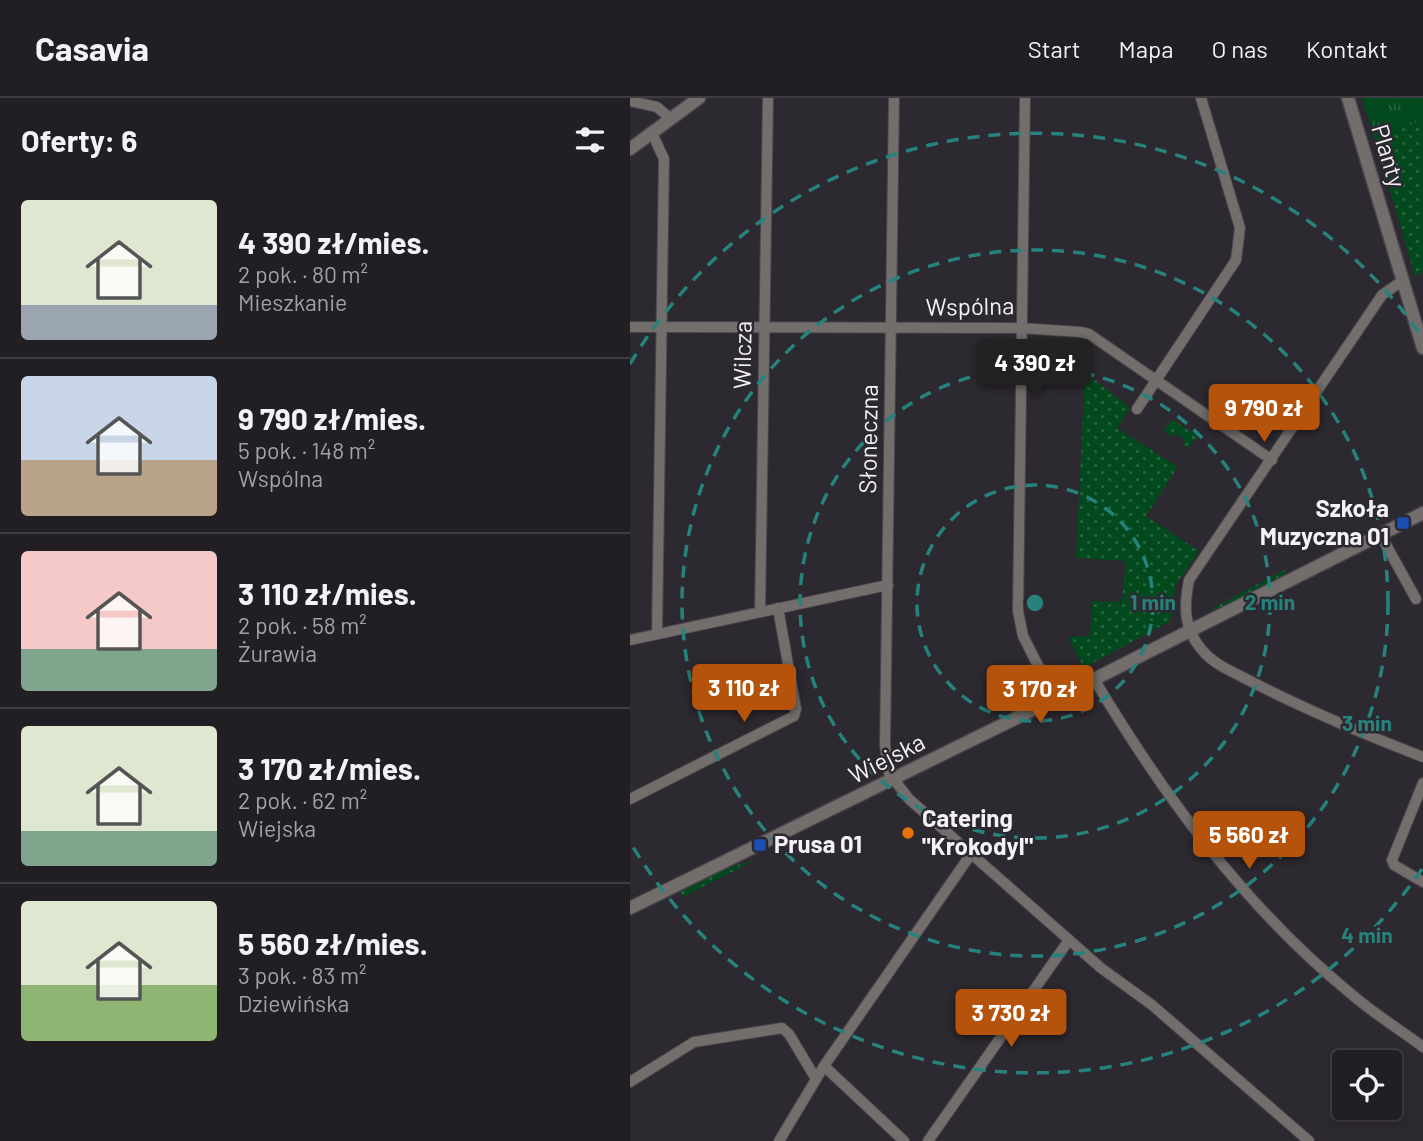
<!DOCTYPE html>
<html lang="pl">
<meta charset="utf-8">
<style>
body{margin:0;font-family:Barlow,sans-serif;background:#2e2c31;color:#f1f3f6;height:100vh;display:flex;flex-direction:column;font-size:26px;white-space:nowrap}
*{box-sizing:border-box;margin:0}
p{font-size:23px;color:#a2a2a6}
.icon{flex:none;width:38px;height:38px;fill:none;stroke:currentColor;stroke-width:2;stroke-linecap:round;stroke-linejoin:round}
.map{position:relative;flex:1;overflow:hidden}
.details{display:flex;flex-direction:column;background:#221f24;width:630px}
.details>*{flex:none}
.buttons{position:absolute;left:702px;top:952px;display:grid;gap:14px}
.buttons a{display:grid;place-items:center;width:70px;height:70px;border-radius:7px;background:#221f24;box-shadow:0 4px 10px #0003,0 0 0 2px #3f3d41;font-size:35px}
.price{position:absolute;translate:-50% -60px;padding:0 16px;border-radius:7px;background:#b45309;color:#fff;font-size:23px;line-height:46px;filter:drop-shadow(0 2px 4px #0008)}
.price::after{content:'';position:absolute;left:50%;top:42px;width:21px;height:16px;margin-left:-10px;background:inherit;clip-path:polygon(0 0,100% 0,50% 100%)}
.price.current{background:#222;color:#fff}
ul{padding:0;list-style:none}
li{display:flex;align-items:center;gap:21px;height:175px;padding:0 21px}
li+li{border-top:2px solid #3f3d41}
li span{display:grid;place-items:center;flex:none;width:196px;height:140px;border-radius:7px;color:#555}
li>.icon{margin-inline-start:auto}
span .icon{width:84px;height:84px;fill:#fffc;stroke-width:1}
li b{font-size:30px}
h2{display:flex;justify-content:space-between;align-items:center;height:84px;padding:0 21px;font-size:30px}
header{display:flex;align-items:center;gap:42px;box-sizing:border-box;height:98px;padding:0 35px;background:#221f24;border-bottom:2px solid #3f3d41}
header strong{font-size:33px}
nav{display:flex;gap:38px;margin-inline-start:auto;font-size:24px}
main{display:flex;flex:1;min-height:0}
.map>svg:first-child{display:block}
</style>
<header>
<strong>Casavia</strong>
<nav><a>Start</a><a>Mapa</a><a>O nas</a><a>Kontakt</a></nav>
</header>
<main>
<section class="details">
<h2>Oferty: 6<svg class="icon" aria-label="filters" viewBox="0 0 24 24"><path d="M4 7h16M4 17h16"/><circle cx="9" cy="7" r="2"/><circle cx="15" cy="17" r="2"/></svg></h2>
<ul>
<li><span style="background:linear-gradient(#dfe7d0 75%,#9aa5b1 0)"><svg class="icon" aria-label="home" viewBox="0 0 24 24"><path d="M3 11l9-7 9 7M6 9v11h12V9"/></svg></span><div><b>4 390 zł/mies.</b><p>2 pok. · 80 m²</p><p>Mieszkanie</p></div></li>
<li><span style="background:linear-gradient(#c9d6e8 60%,#b9a48a 0)"><svg class="icon" aria-label="home" viewBox="0 0 24 24"><path d="M3 11l9-7 9 7M6 9v11h12V9"/></svg></span><div><b>9 790 zł/mies.</b><p>5 pok. · 148 m²</p><p>Wspólna</p></div></li>
<li><span style="background:linear-gradient(#f6c9c9 70%,#7fa58c 0)"><svg class="icon" aria-label="home" viewBox="0 0 24 24"><path d="M3 11l9-7 9 7M6 9v11h12V9"/></svg></span><div><b>3 110 zł/mies.</b><p>2 pok. · 58 m²</p><p>Żurawia</p></div></li>
<li><span style="background:linear-gradient(#dfe7d0 75%,#7fa58c 0)"><svg class="icon" aria-label="home" viewBox="0 0 24 24"><path d="M3 11l9-7 9 7M6 9v11h12V9"/></svg></span><div><b>3 170 zł/mies.</b><p>2 pok. · 62 m²</p><p>Wiejska</p></div></li>
<li><span style="background:linear-gradient(#dfe7d0 60%,#8fb573 0)"><svg class="icon" aria-label="home" viewBox="0 0 24 24"><path d="M3 11l9-7 9 7M6 9v11h12V9"/></svg></span><div><b>5 560 zł/mies.</b><p>3 pok. · 83 m²</p><p>Dziewińska</p></div></li>
</ul>
</section>
<div class="map">
<svg width="793" height="1043" viewBox="0 0 793 1043">
<defs>
<pattern id="grass-dots" width="8" height="8" patternUnits="userSpaceOnUse" patternTransform="scale(1.75)"><rect width="8" height="8" fill="#024a1e"/><path d="M2 2h.1M6 6h.1" fill="none" stroke="#28653f" stroke-width="1.8" stroke-linecap="round"/></pattern>
<pattern id="park-tufts" width="24" height="20" patternUnits="userSpaceOnUse" patternTransform="scale(1.75)"><rect width="24" height="20" fill="#024a1e"/><path d="M3 7l-1-3M5 7V3M7 7l1-3M15 17l-1-3M17 17v-4M19 17l1-3" fill="none" stroke="#28653f"/></pattern>
</defs>
<rect width="100%" height="100%" fill="#2d2930"/>
<g fill="url(#grass-dots)">
<path d="M 723,0 L 785,197 L 782,199 Z"/>
<path d="M 793,0 L 793,174 L 785,178 L 743,35 Z"/>
<path d="M 455,274 L 500,310 L 487,330 L 548,369 L 516,418 L 569,453 L 546,486 L 540,523 L 454,570 L 438,539 L 460,538 L 462,503 L 492,504 L 496,463 L 446,460 Z"/>
<path d="M 542,321 L 563,335 L 565,332 L 570,335 L 559,350 L 553,346 L 555,342 L 545,335 L 542,339 L 534,333 Z"/>
<path d="M 654,472 L 656,476 L 585,512 L 583,510 Z"/>
<path d="M 125,762 L 53,799 L 51,794 L 101,769 Z"/>
</g>
<path fill="url(#park-tufts)" d="M 732,0 L 793,0 L 793,21 L 746,43 Z"/>
<g fill="none" stroke-linecap="round" stroke-linejoin="round">
<defs>
<g id="minor">
<path d="M 264,0 L 255,648 L 259,675 L 279,701 L 471,870 L 522,907 L 679,1043"/>
<path d="M 395,0 L 388,513 L 393,538 L 425,601"/>
<path d="M 0,3 L 27,9 L 41,21"/>
<path d="M 22,35 L 34,61 L 27,536"/>
<path d="M 772,183 L 752,197 L 559,482 C 554,508 553,530 572,552 C 585,568 608,576 626,586 C 681,614 736,637 793,659"/>
<path d="M 0,229 L 390,230 L 450,234 L 459,236 L 642,362"/>
<path d="M 507,311 L 606,162 L 610,130 L 571,0"/>
<path d="M 750,436 L 786,501"/>
<path d="M 130,514 L 138,0"/>
<path d="M 0,542 L 258,487"/>
<path d="M 464,581 C 534,698 614,808 720,895 C 743,915 769,931 793,949"/>
<path d="M 793,685 L 762,762 L 764,767 L 793,784"/>
<path d="M 0,701 L 164,618 L 166,611 L 148,510"/>
<path d="M 194,968 L 274,1043"/>
<path d="M 0,984 L 64,944 L 152,930 L 159,936 L 186,981"/>
<path d="M 149,1043 L 194,968 L 341,756"/>
<path d="M 298,1043 L 439,842"/>
</g>
<g id="tertiary">
<path d="M 718,0 L 793,250"/>
<path d="M 0,51 L 69,0"/>
<path d="M 0,810 L 425,601 L 793,415"/>
</g>
</defs>
<use href="#minor" stroke="#49454c" stroke-width="12"/>
<use href="#tertiary" stroke="#49454c" stroke-width="15"/>
<use href="#minor" stroke="#736e6c" stroke-width="10"/>
<use href="#tertiary" stroke="#736e6c" stroke-width="12"/>
</g>
<g fill="none" stroke="#26827c" stroke-width="3.5" stroke-dasharray="12 9">
<circle cx="405" cy="505" r="118"/>
<circle cx="405" cy="505" r="235"/>
<circle cx="405" cy="505" r="353"/>
<path d="M792 771A470 470 0 0 1 0 744M0 266A470 470 0 0 1 792 239"/>
</g>
<g fill="#1a4fb4" stroke="#2d2930" stroke-width="2.5">
<rect x="766" y="418" width="14" height="14" rx="3.5"/>
<rect x="123" y="740" width="14" height="14" rx="3.5"/>
</g>
<circle fill="#e8710a" stroke="#2d2930" stroke-width="2.5" cx="278" cy="735" r="7"/>
<g text-anchor="middle" stroke-width="5" stroke-linejoin="round" paint-order="stroke">
<g font-size="24" fill="#f6f3f8" stroke="#2d2930">
<text transform="translate(758 58) rotate(73)" y="8">Planty</text>
<text transform="translate(340 209) rotate(-1)" y="8">Wspólna</text>
<text transform="translate(113 257) rotate(-89)" y="8">Wilcza</text>
<text transform="translate(239 341) rotate(-89)" y="8">Słoneczna</text>
<text transform="translate(257 661) rotate(-27)" y="8">Wiejska</text>
</g>
<g font-size="24" font-weight="bold" fill="#f6f3f8" stroke="#2d2930" text-anchor="start">
<text x="759" y="419" text-anchor="end">Szkoła<tspan x="759" dy="28">Muzyczna 01</tspan></text>
<text x="292" y="729">Catering<tspan x="292" dy="28">"Krokodyl"</tspan></text>
<text x="144" y="755">Prusa 01</text>
</g>
</g>
<circle cx="405" cy="505" r="10" fill="#26827c" stroke="#2d2930" stroke-width="3.5"/>
<g font-size="21" text-anchor="middle" font-weight="bold" fill="#26827c" stroke="#2d2930" stroke-width="5" stroke-linejoin="round" paint-order="stroke">
<text x="523" y="512">1 min</text>
<text x="640" y="512">2 min</text>
<text x="737" y="633">3 min</text>
<text x="737" y="845">4 min</text>
</g>
</svg>
<div class="buttons">
<a><svg class="icon" aria-label="locate" viewBox="0 0 24 24"><circle cx="12" cy="12" r="6"/><path d="M12 2v4M12 18v4M2 12h4M18 12h4"/></svg></a>
</div>
<b class="price current" style="left:405px;top:301px">4 390 zł</b>
<b class="price" style="left:634px;top:346px">9 790 zł</b>
<b class="price" style="left:114px;top:626px">3 110 zł</b>
<b class="price" style="left:410px;top:627px">3 170 zł</b>
<b class="price" style="left:619px;top:773px">5 560 zł</b>
<b class="price" style="left:381px;top:951px">3 730 zł</b>
</div>
</main>
